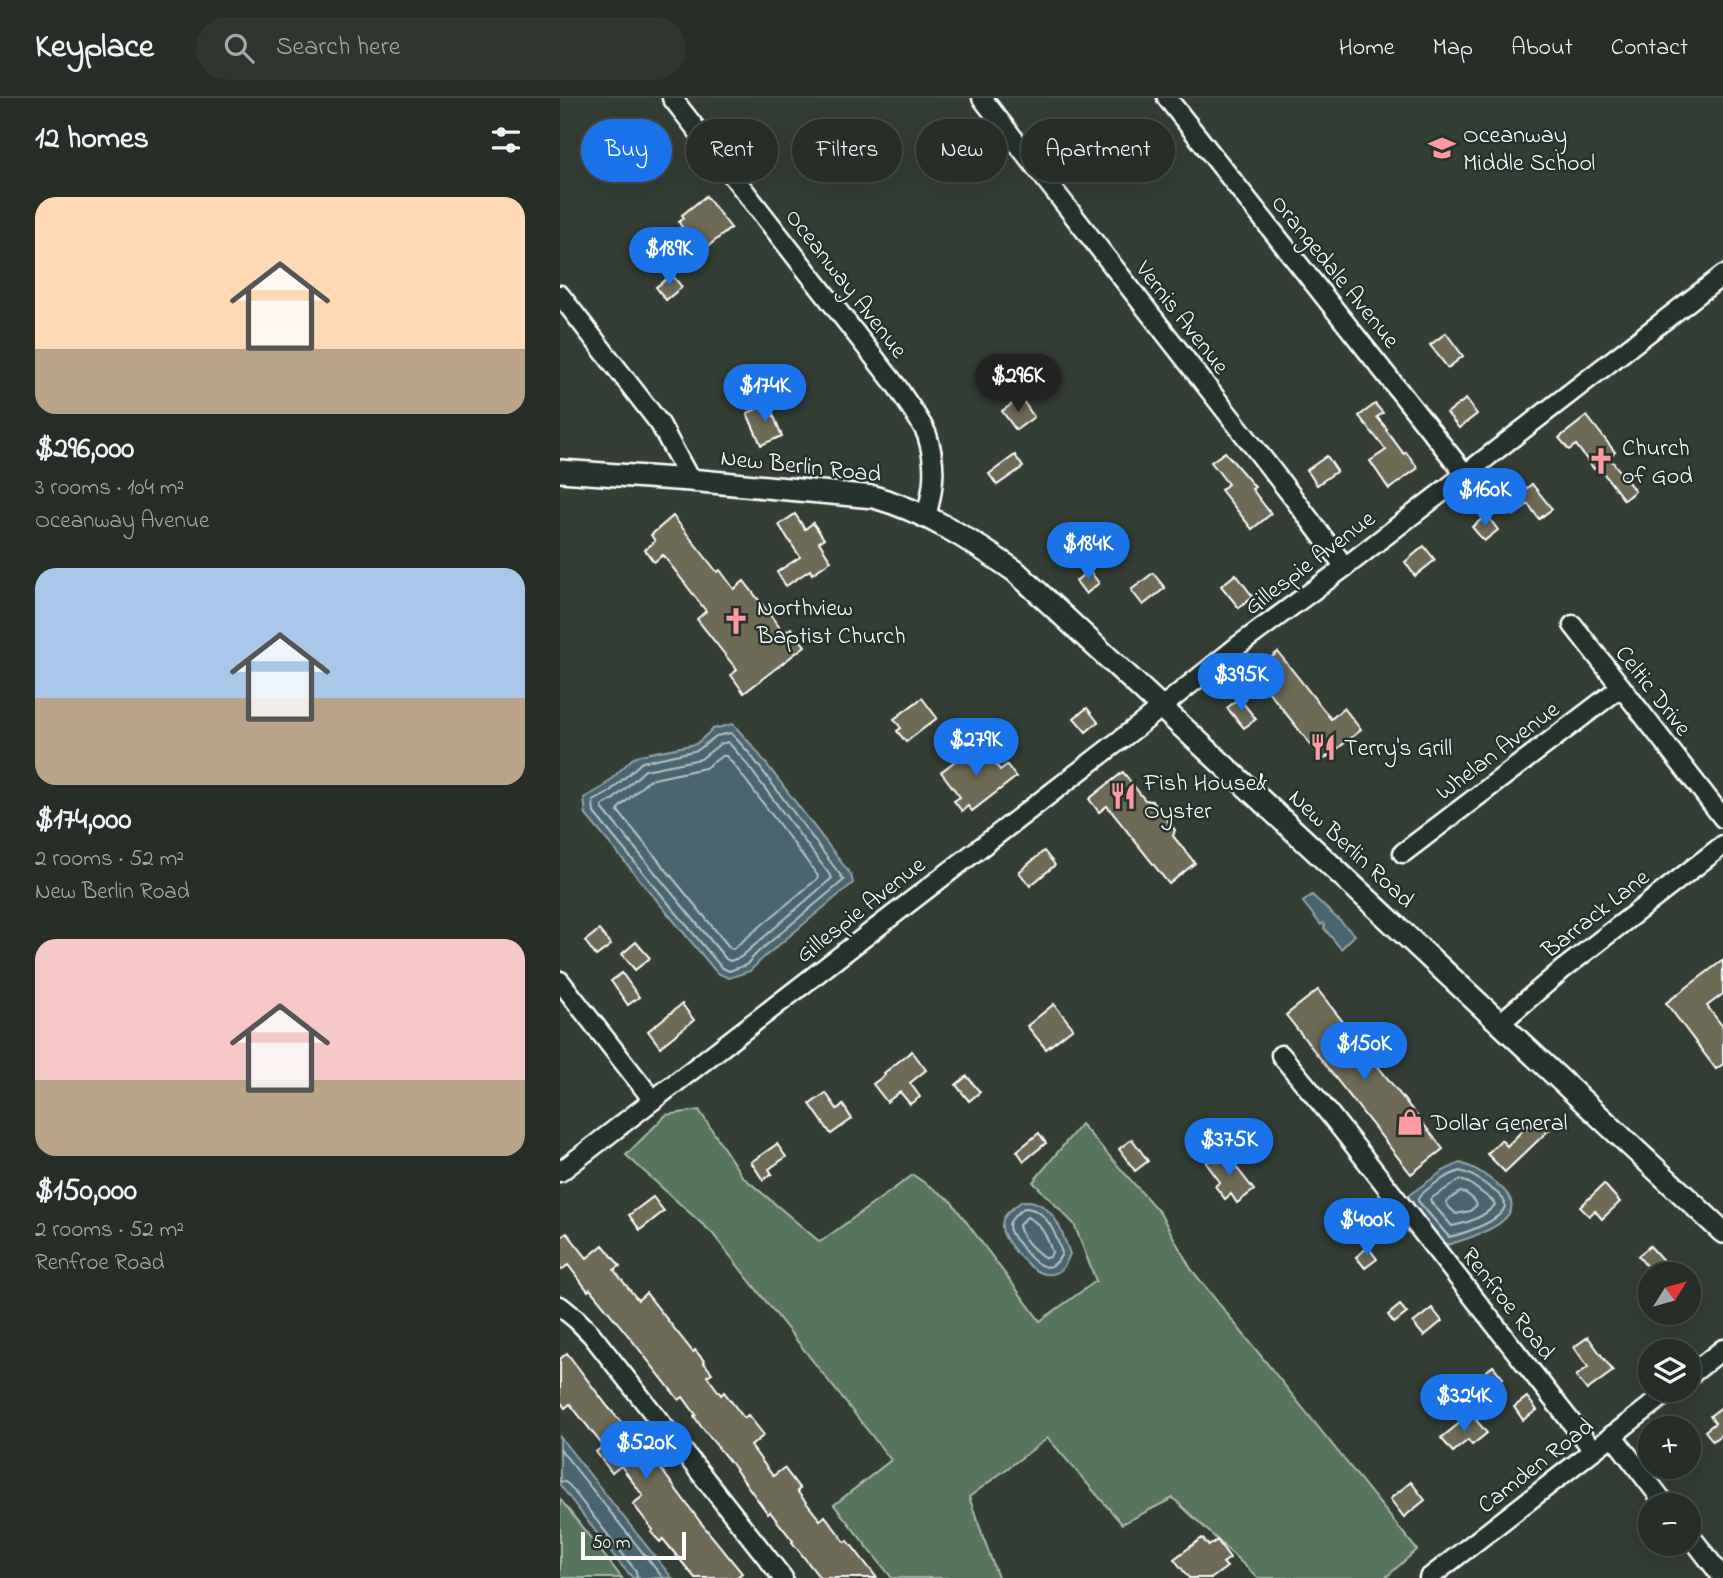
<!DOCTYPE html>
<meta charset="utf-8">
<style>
body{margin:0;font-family:"Indie Flower",sans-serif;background:#2f3630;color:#f1f3f6;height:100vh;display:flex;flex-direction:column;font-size:26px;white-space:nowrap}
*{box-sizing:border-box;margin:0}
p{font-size:23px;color:#a4a8a8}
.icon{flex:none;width:38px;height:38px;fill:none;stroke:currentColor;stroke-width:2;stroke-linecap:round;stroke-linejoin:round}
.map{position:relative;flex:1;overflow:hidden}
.drawer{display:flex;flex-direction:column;background:#272e28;width:560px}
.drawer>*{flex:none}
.banner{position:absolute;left:21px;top:21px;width:665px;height:63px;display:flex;gap:14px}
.needle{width:46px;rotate:53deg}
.fabs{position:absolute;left:1078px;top:1164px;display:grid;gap:14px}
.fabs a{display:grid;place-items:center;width:63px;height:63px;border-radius:50%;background:#272e28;box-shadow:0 7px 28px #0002,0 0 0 2px #434a45;font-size:35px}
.scale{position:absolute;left:21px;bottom:18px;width:105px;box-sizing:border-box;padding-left:7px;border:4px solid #fff;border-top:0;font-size:19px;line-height:24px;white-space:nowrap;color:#fff;-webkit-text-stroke:5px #26332d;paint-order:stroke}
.price{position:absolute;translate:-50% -60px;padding:0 16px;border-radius:24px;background:#1a73e8;color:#fff;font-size:23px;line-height:46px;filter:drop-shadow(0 2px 4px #0008)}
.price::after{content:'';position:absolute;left:50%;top:42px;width:21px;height:16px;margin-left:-10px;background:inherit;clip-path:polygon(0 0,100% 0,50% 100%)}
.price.current{background:#222;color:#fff}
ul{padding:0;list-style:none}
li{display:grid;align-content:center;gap:14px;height:371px;padding:0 35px}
li span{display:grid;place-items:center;height:217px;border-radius:21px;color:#555}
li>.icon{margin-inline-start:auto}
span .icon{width:126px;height:126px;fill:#fffc;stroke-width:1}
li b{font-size:30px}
h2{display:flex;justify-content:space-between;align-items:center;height:84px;padding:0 35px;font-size:30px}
.tag{padding:0 24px;border-radius:32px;background:#272e28;box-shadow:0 7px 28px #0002,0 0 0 2px #434a45;font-size:24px;line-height:63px}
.tag.current{background:#1a73e8;color:#fff}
header{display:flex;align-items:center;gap:42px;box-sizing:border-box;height:98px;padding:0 35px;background:#272e28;border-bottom:2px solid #434a45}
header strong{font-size:33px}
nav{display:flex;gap:38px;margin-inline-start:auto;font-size:24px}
.search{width:490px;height:63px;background:#2f3630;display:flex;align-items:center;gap:18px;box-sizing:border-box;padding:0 24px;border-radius:38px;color:#a4a8a8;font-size:26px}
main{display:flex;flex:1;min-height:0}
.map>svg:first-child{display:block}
</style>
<header>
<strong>Keyplace</strong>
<div class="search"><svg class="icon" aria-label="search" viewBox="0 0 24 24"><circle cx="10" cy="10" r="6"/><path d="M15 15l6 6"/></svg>Search here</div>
<nav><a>Home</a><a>Map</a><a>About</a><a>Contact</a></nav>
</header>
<main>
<section class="drawer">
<h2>12 homes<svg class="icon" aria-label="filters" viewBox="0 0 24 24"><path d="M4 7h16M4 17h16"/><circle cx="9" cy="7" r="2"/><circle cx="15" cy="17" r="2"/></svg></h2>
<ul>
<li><span style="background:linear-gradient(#ffd9b3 70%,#b9a48a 0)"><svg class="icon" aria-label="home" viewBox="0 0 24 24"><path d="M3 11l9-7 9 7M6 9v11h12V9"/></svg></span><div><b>$296,000</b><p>3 rooms · 104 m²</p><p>Oceanway Avenue</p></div></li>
<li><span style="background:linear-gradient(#a9c7e8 60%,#b9a48a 0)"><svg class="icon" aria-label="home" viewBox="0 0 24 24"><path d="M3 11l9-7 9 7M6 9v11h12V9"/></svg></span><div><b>$174,000</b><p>2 rooms · 52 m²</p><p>New Berlin Road</p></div></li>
<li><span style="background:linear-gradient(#f6c9c9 65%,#b9a48a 0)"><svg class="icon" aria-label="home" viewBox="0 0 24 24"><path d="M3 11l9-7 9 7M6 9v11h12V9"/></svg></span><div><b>$150,000</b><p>2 rooms · 52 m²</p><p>Renfroe Road</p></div></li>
</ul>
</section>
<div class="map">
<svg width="1163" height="1480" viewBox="0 0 1163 1480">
<rect width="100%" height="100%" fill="#343e35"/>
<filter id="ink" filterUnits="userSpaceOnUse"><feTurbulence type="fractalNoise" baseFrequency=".0143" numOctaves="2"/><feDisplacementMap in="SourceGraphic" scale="14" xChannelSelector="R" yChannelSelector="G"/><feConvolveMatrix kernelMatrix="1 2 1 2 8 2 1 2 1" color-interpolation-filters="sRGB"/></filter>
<g filter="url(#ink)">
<g fill="#56745c" stroke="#aabaae" stroke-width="2">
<path d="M 139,1012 L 182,1078 L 260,1144 L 353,1077 L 390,1102 L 480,1223 L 536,1183 L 514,1126 L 473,1084 L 521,1026 L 600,1115 L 631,1171 L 857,1452 L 825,1480 L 698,1480 L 613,1400 L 562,1426 L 488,1340 L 409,1399 L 438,1480 L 332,1480 L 274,1407 L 331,1362 L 152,1135 L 66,1057 L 106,1017 Z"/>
<path d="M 0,1401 L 62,1480 L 0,1480 Z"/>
</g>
<g fill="#4a6570" stroke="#92a3a9" stroke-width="2">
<path d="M 173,626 L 195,651 L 291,777 L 293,785 L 202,861 L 190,873 L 169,880 L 157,875 L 26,717 L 24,700 L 43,689 L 72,661 L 80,657 L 136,646 L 153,631 Z"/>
<path d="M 752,797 L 795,837 L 781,851 L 764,830 L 765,828 L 763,825 L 761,827 L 743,804 Z"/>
<path d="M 900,1065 C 918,1071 924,1076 938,1087 C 981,1120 910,1140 887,1147 L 846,1099 L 883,1073 Z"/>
<path d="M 462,1103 C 462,1103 473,1103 474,1104 C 496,1111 503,1137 510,1156 C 508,1160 505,1168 502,1171 C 485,1186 466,1166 455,1153 C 450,1146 442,1138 442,1129 C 441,1117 454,1109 462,1103 Z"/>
<path d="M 0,1339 L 112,1480 L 73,1480 L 62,1468 L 0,1387 Z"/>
</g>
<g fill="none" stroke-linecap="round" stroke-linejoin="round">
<g stroke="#b7c1c6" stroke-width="2">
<path d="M 171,635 L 190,656 L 284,782 L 197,855 L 186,867 L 169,873 L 161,869 L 34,715 L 33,703 L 48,695 L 82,664 L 138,652 L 156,638 Z"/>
<path d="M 168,644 L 183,661 L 272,780 L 181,859 L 170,863 L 166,861 L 42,710 L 43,707 L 54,701 L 85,672 L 141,661 L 160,646 Z"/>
<path d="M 162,658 L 166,658 L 175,668 L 258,778 L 257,781 L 173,851 L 170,850 L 58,713 L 59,710 L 89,682 L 145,670 Z"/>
<path d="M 900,1073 C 912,1076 920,1082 929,1089 C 935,1093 943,1098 945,1105 C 947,1122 902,1136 889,1139 L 858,1103 L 858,1100 C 868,1089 885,1078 900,1073 Z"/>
<path d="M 900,1082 L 909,1085 L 933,1103 L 935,1107 C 924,1119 908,1125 892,1128 L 871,1104 L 870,1101 Z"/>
<path d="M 900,1094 C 906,1094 915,1101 917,1107 L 910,1113 L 896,1116 L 887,1107 L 886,1104 Z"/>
<path d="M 464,1110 C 487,1110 496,1137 502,1155 C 490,1183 471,1162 460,1147 C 455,1142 449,1135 449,1127 C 450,1120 459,1114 464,1110 Z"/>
<path d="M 467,1119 C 482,1126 487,1139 492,1154 L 490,1159 L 485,1160 C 474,1152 461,1140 459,1127 Z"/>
<path d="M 0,1351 L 103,1480"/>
<path d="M 0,1383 L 5,1384 L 9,1387 L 76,1473 L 77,1480"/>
</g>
</g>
<g fill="#6d6a56" stroke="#fff" stroke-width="2">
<path d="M 146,98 L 171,130 L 142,153 L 125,135 L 119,124 L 124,120 L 122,117 Z"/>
<path d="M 112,177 L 122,189 L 106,202 L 96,189 Z"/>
<path d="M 886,235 L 903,258 L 888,270 L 870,247 Z"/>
<path d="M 461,300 L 474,319 L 456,332 L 442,313 Z"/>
<path d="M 906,301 L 917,316 L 899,330 L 887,315 Z"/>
<path d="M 209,306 L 222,338 L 201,347 L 187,315 Z"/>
<path d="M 815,306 L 823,315 L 817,319 L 827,331 L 826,332 L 844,356 L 846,354 L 858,370 L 829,391 L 810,363 L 826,352 L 799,318 Z"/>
<path d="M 1027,318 L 1055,354 L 1049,359 L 1075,393 L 1064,402 L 1038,368 L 1034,371 L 1016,347 L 1009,352 L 999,340 Z"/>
<path d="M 665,354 L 695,389 L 692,391 L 711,416 L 692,431 L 661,392 L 668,386 L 651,364 Z"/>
<path d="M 455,357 L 463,369 L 437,387 L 429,376 Z"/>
<path d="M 767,358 L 777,373 L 757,387 L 747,372 Z"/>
<path d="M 951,380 L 962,394 L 972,386 L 992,411 L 979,421 L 968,406 L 954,417 L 934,393 Z"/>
<path d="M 235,416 L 245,431 L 253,425 L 264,441 L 259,444 L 271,463 L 252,476 L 250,472 L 226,488 L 217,474 L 240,459 L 219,427 Z"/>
<path d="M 927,417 L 938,432 L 924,443 L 912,429 Z"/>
<path d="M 113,418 L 157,474 L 160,472 L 174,491 L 184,483 L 224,535 L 231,530 L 245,548 L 184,595 L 171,577 L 177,572 L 137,521 L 146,513 L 103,457 L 94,464 L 85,452 L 95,443 L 91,437 Z"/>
<path d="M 864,448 L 875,462 L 855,478 L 845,464 Z"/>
<path d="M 529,472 L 539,485 L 526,496 L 516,483 Z"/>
<path d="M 593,475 L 605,490 L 583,507 L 571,492 Z"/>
<path d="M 676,476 L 693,499 L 679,510 L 661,488 Z"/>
<path d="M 718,554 L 771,621 L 784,610 L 801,632 L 763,662 L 693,574 Z"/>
<path d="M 362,600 L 377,620 L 346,644 L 337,633 L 341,630 L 334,621 Z"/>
<path d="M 679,600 L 696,621 L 684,630 L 667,610 Z"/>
<path d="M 527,610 L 538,624 L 526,634 L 514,620 Z"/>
<path d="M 419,644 L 440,672 L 447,667 L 456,679 L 412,713 L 408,708 L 402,713 L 394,703 L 400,699 L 381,674 Z"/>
<path d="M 563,674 L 585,702 L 592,703 L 615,732 L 613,738 L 635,765 L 609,786 L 547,708 L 539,714 L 529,701 Z"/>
<path d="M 484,753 L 495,767 L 470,788 L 459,774 Z"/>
<path d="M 39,832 L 51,847 L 36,858 L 25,843 Z"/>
<path d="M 76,844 L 90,860 L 75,872 L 62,856 Z"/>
<path d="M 1163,862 L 1163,896 L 1147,908 L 1163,929 L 1163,966 L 1156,971 L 1106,905 Z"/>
<path d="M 62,875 L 79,899 L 68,907 L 51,883 Z"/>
<path d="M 758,892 L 883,1051 L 851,1076 L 726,917 Z"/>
<path d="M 122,906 L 134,922 L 100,949 L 88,933 Z"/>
<path d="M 494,906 L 513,930 L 486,951 L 467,928 Z"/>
<path d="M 352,953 L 366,972 L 350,985 L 360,999 L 350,1006 L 340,994 L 327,1004 L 313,986 L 325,977 L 324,975 Z"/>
<path d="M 407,978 L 420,994 L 409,1003 L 396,987 Z"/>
<path d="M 266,995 L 277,1011 L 283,1007 L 292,1021 L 271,1036 L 250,1006 Z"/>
<path d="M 976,1019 L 989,1032 L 945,1074 L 927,1056 L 941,1042 L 947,1048 Z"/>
<path d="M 479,1035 L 486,1045 L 464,1063 L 457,1053 Z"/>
<path d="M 572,1041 L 588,1063 L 575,1073 L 559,1051 Z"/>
<path d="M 217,1046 L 226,1059 L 209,1071 L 212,1076 L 203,1082 L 191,1064 Z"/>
<path d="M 663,1052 L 694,1092 L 677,1105 L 671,1096 L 665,1101 L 655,1088 L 660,1084 L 646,1065 Z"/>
<path d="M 1044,1086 L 1060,1104 L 1042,1121 L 1035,1113 L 1029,1118 L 1020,1109 Z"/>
<path d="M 93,1099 L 104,1113 L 80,1132 L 69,1117 Z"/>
<path d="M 7,1135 L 27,1160 L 43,1147 L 60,1168 L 54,1172 L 78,1202 L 86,1195 L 133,1254 L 135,1252 L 145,1264 L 144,1265 L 152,1275 L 147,1278 L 161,1297 L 164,1294 L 184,1320 L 188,1317 L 204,1337 L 191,1348 L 213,1378 L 224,1370 L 240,1391 L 237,1393 L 260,1422 L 265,1418 L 285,1444 L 288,1443 L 317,1480 L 260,1480 L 232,1444 L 233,1443 L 210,1414 L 208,1416 L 170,1364 L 140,1327 L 134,1318 L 136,1317 L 123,1299 L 119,1302 L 71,1241 L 30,1191 L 28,1193 L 8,1167 L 0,1173 L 0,1140 Z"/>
<path d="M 1090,1148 L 1107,1167 L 1096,1176 L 1093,1176 L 1078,1158 Z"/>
<path d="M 808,1149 L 817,1161 L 805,1170 L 796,1159 Z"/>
<path d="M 840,1207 L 847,1215 L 834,1225 L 828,1217 Z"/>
<path d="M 872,1210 L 882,1223 L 864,1238 L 853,1225 Z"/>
<path d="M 1028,1239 L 1053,1273 L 1027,1292 L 1016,1278 L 1028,1269 L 1014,1249 Z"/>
<path d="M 7,1255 L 48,1309 L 95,1363 L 141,1425 L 182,1475 L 176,1480 L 135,1480 L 103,1441 L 100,1444 L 91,1434 L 93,1432 L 73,1406 L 83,1398 L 61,1368 L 52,1375 L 36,1354 L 43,1348 L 10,1306 L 5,1310 L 0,1303 L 0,1261 Z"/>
<path d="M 933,1268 L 943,1280 L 923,1296 L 913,1284 Z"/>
<path d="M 967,1299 L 977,1312 L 963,1322 L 954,1309 Z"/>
<path d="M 1163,1308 L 1163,1335 L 1153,1343 L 1145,1333 L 1155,1325 L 1150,1318 Z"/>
<path d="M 911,1316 L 927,1335 L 912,1347 L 908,1342 L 893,1354 L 881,1340 Z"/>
<path d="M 851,1384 L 865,1402 L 844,1419 L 830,1401 Z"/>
<path d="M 642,1440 L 649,1448 L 657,1442 L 670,1460 L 663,1465 L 667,1469 L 652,1480 L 629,1480 L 614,1461 Z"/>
</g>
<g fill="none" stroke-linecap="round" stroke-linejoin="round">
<defs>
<g id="minor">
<path d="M 112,0 L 338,290 C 346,304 361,322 367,337 C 377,367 374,389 366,419"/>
<path d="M 422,0 L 732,398 L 785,469"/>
<path d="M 607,0 L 905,376"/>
<path d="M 0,197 L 100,326 L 130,382"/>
<path d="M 1013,527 L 1163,720"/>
<path d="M 843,755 L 1061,589"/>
<path d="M 0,883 L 93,1002"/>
<path d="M 939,926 L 1002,872 L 1163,747"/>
<path d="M 721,957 L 772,1019 L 1033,1352"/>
<path d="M 0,1074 L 582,625 L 679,547 L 785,469 L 1163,177"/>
<path d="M 0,1208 L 16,1221 L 31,1236 L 223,1480"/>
<path d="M 1129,1278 L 1163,1251"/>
<path d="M 1052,1337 L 1106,1407"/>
<path d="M 1129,1436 L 1163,1480"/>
<path d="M 869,1480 L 1111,1292"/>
</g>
<path id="tertiary" d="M 0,373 L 130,382 L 314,399 C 367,414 410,442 455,473 C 692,692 927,914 1163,1134"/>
</defs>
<use href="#minor" stroke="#fff" stroke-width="23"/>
<use href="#tertiary" stroke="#fff" stroke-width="26"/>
<use href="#minor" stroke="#26332d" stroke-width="18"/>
<use href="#tertiary" stroke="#26332d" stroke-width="21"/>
</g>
</g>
<defs>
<symbol id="school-bare" viewBox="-9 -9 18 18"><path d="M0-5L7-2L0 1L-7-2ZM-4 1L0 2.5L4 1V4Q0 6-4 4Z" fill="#ff9aa2" stroke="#26332d" stroke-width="2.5" paint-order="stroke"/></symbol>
<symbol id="church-bare" viewBox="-9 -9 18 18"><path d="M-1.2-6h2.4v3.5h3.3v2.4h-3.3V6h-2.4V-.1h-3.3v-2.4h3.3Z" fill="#ff9aa2" stroke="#26332d" stroke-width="2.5" paint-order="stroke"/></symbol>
<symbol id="restaurant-bare" viewBox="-9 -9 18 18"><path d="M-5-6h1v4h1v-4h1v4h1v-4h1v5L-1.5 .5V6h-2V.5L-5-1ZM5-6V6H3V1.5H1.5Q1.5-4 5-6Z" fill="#ff9aa2" stroke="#26332d" stroke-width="2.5" paint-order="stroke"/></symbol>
<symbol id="shop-bare" viewBox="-9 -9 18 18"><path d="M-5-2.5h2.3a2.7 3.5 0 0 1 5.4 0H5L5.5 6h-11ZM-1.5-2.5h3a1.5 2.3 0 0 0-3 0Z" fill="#ff9aa2" stroke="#26332d" stroke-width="2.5" paint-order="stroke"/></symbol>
</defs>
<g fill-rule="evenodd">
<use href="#school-bare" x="863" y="31" width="38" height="38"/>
<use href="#church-bare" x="1022" y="344" width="38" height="38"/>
<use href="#church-bare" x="157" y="504" width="38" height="38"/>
<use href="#restaurant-bare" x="744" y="630" width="38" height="38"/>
<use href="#restaurant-bare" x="544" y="679" width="38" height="38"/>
<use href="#shop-bare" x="831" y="1005" width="38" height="38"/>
</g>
<g text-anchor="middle" stroke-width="5" stroke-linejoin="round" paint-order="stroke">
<g font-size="24" fill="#fff" stroke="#26332d" text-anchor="start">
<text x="903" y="44">Oceanway<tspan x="903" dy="28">Middle School</tspan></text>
<text x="1062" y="357">Church<tspan x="1062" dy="28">of God</tspan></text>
<text x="197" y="517">Northview<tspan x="197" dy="28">Baptist Church</tspan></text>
<text x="784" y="657">Terry's Grill</text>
<text x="584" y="692">Fish House&amp;<tspan x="584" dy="28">Oyster</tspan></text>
<text x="871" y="1032">Dollar General</text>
</g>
<g font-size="24" fill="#fff" stroke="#26332d">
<text transform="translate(776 173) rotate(51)" y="8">Orangedale Avenue</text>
<text transform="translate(287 185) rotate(52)" y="8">Oceanway Avenue</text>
<text transform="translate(623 219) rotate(52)" y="8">Vernis Avenue</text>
<text transform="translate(241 367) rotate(6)" y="8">New Berlin Road</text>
<text transform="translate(749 464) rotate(-37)" y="8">Gillespie Avenue</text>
<text transform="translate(1094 592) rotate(52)" y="8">Celtic Drive</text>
<text transform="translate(937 652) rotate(-37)" y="8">Whelan Avenue</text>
<text transform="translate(792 750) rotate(43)" y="8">New Berlin Road</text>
<text transform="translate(300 811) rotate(-38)" y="8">Gillespie Avenue</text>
<text transform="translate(1035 815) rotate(-38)" y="8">Barrack Lane</text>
<text transform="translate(949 1205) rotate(52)" y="8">Renfroe Road</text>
<text transform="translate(975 1367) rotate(-38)" y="8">Camden Road</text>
</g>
</g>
</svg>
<div class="fabs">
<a><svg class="needle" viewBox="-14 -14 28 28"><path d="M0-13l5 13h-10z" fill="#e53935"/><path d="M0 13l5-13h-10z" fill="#a4a8a8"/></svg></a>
<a><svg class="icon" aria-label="layers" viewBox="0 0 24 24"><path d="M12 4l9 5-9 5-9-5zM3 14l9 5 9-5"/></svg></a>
<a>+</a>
<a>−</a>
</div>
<div class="scale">50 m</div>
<b class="price" style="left:109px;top:189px">$189K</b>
<b class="price current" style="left:458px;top:316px">$296K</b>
<b class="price" style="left:205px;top:326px">$174K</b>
<b class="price" style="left:925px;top:430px">$160K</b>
<b class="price" style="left:528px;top:484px">$184K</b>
<b class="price" style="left:681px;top:615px">$395K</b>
<b class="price" style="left:416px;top:680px">$279K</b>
<b class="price" style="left:804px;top:984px">$150K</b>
<b class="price" style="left:669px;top:1080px">$375K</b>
<b class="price" style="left:807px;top:1160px">$400K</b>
<b class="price" style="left:904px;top:1336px">$324K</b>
<b class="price" style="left:86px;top:1383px">$520K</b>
<div class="banner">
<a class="tag current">Buy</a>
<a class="tag">Rent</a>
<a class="tag">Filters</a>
<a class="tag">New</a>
<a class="tag">Apartment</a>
</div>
</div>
</main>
